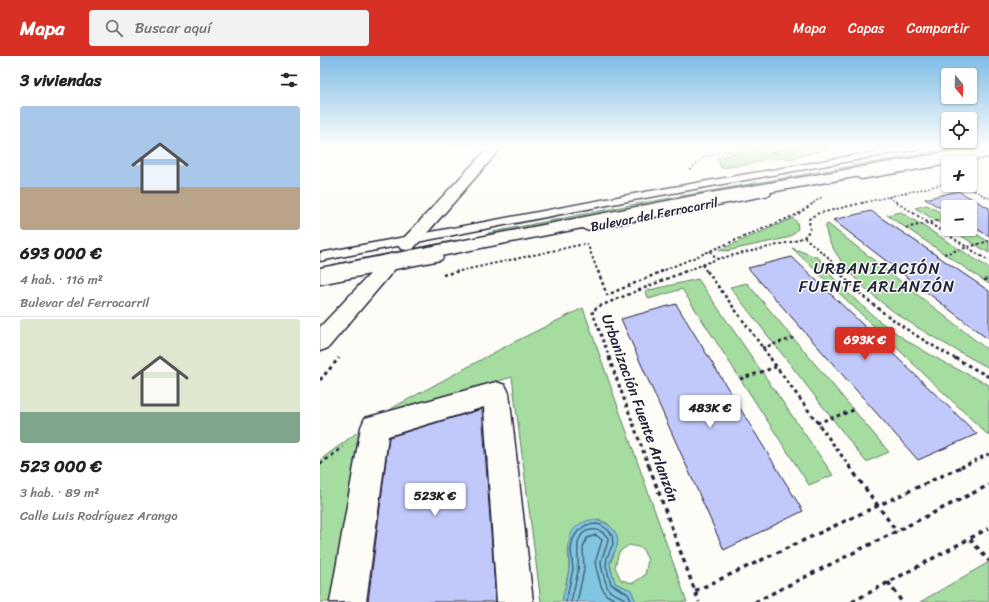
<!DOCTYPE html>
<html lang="es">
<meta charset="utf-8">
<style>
body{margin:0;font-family:Sriracha,sans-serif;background:#f2f2f2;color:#222;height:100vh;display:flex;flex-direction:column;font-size:15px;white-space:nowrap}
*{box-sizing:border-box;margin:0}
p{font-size:13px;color:#767676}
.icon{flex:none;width:22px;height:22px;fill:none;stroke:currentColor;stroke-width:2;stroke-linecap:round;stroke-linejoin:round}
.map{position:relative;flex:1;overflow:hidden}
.details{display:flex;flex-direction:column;background:#fff;width:320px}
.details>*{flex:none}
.needle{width:26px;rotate:161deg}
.buttons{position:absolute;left:621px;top:12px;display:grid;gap:8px}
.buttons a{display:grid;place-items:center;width:36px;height:36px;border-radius:4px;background:#fff;box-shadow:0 1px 3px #0004;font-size:20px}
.price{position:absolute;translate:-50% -34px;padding:0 9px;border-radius:4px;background:#fff;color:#222;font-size:13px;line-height:26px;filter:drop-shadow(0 1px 2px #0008)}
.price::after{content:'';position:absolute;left:50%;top:24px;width:12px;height:9px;margin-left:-6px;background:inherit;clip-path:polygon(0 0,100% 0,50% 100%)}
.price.selected{background:#d93025;color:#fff}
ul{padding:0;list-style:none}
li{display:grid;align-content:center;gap:8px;height:212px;padding:0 20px}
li+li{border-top:1px solid #e0e0e0}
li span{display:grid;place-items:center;height:124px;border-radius:4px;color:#555}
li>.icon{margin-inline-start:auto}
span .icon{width:72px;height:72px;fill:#fffc;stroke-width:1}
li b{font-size:17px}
h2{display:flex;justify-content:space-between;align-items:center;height:48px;padding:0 20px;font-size:17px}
header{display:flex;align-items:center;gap:24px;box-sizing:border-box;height:56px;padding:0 20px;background:#d93025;color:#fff}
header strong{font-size:19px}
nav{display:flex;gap:22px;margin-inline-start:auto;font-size:14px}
.search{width:280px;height:36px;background:#f2f2f2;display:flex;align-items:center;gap:10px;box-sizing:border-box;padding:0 14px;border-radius:4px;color:#767676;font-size:15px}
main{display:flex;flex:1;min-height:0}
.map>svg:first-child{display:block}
</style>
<header>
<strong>Mapa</strong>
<div class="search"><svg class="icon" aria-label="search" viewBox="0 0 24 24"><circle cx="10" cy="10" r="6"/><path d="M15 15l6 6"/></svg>Buscar aquí</div>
<nav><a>Mapa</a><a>Capas</a><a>Compartir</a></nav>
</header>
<main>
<section class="details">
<h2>3 viviendas<svg class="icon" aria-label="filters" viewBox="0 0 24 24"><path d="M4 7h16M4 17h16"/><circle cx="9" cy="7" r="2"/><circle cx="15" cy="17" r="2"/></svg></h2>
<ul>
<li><span style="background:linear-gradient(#a9c7e8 65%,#b9a48a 0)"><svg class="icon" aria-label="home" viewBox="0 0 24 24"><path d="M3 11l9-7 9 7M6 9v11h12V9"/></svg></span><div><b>693 000 €</b><p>4 hab. · 116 m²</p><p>Bulevar del Ferrocarril</p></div></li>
<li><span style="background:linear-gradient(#dfe7d0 75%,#7fa58c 0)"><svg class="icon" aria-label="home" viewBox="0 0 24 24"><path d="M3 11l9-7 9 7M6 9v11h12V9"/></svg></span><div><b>523 000 €</b><p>3 hab. · 89 m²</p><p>Calle Luis Rodríguez Arango</p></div></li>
</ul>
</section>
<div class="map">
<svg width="669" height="546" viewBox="0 0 669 546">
<rect width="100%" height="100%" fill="#fdfcf7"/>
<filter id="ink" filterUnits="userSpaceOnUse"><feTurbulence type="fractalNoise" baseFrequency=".025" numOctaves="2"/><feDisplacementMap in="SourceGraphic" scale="8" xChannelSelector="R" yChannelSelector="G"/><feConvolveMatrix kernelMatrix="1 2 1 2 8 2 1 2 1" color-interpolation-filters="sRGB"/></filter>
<g filter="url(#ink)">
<g fill="#a5dc9f" stroke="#647f6d" fill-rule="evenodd">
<path d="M 454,91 L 511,91 L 476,102 L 445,103 L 431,108 L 401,112 L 397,102 L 431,93 Z"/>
<path d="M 628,93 L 633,95 L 313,151 L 169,180 L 168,177 L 305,150 Z"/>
<path d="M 607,149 L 628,161 L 628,172 L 595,152 Z"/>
<path d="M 581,156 L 669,212 L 669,228 L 567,159 Z"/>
<path d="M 473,162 L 477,166 L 478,173 L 472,179 L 467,182 L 406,195 L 399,194 Z"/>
<path d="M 508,168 L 669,295 L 669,312 C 618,284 546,248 516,197 C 511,189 505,179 506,169 Z"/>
<path d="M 630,173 L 648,173 L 669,186 L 669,197 Z"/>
<path d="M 136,184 L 136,187 L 18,211 L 19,207 Z"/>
<path d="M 472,192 L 499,202 L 509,217 L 528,237 L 558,264 L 587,285 L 625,307 L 669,329 L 669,380 Z"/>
<path d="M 378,223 L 513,419 L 489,429 L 362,233 L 329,243 L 325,235 Z"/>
<path d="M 427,227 L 569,396 L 546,406 L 410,231 Z"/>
<path d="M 263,252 L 367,546 L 316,546 L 311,534 L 295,527 L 290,508 L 297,490 L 294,474 L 287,467 L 278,464 L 248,488 L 249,513 L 242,546 L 221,546 L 192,321 L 63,359 L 74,351 L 188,289 ZM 309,489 L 322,492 L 328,504 L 325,519 L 313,527 L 301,524 L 295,511 L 299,496 Z"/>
<path d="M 43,372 L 12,546 L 0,546 L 0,404 Z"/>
<path d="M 669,506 L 669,545 L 667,546 L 600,546 Z"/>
</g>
<path fill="#80c6e1" stroke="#5a849f" d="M 270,464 C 285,464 301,473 297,490 C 295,496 290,502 290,508 C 290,514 294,521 295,527 L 311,534 L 316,546 L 242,546 C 244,535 248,523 249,512 C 250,491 243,471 270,464 Z"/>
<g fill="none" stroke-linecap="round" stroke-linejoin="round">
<g stroke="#48647d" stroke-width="1.5">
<path d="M 246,546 L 253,513 L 251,494 L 253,483 L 258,475 L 266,469 L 276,468 L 281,469 L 288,474 L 292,479 L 293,488 L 287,501 L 286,510 L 291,528 L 308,538 L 312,546"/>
<path d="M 251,546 C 253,536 256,526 258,515 C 260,503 251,478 270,474 C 279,473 282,475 288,482 C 288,491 282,498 281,506 C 281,511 286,530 289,534 C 294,540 303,539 307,546"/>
<path d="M 257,546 L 264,514 L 263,491 L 267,482 L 276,479 L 282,484 L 275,507 L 281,530 L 286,539 L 300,546"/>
</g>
</g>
<g fill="#c1c9fb" stroke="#22223b">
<path d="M 638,135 L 669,152 L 669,180 L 650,169 L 650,151 L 628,151 L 628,156 L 605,143 Z"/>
<path d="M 551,155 L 669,235 L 669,284 L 513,164 Z"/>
<path d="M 472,201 L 657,378 L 598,404 L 428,212 Z"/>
<path d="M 356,248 L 483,455 L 404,494 L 301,263 Z"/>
<path d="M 162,353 L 176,546 L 48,546 L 69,381 Z"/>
</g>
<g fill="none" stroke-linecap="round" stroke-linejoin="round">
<defs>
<g id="lane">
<path d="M 582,91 L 601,91 L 597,93 L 308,145 L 0,205 L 0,197 L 308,139 Z"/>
<path d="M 669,95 L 669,101 L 541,123 L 536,120 L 541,117 Z"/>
<path d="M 446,134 L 451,137 L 450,139 L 266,174 L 260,171 L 266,168 Z"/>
<path d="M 117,197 L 121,198 L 123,201 L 121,204 L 0,228 L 0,220 Z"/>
</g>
<g id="street">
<path d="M 169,91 L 182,91 L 93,193 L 87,194 L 81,193 L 78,189 L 81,185 Z"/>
<path d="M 74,197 L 80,199 L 83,203 L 80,207 L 8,292 L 0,295 L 0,271 L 68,199 Z"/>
<path d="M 176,326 L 185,329 L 189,337 L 213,546 L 177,546 L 164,351 L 68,380 L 46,546 L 10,546 L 41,371 L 45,362 Z"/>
</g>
<path id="secondary" d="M 658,91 L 669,91 L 669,97 L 373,150 L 0,224 L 0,212 L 373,140 Z"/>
</defs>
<use href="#lane" stroke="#22223b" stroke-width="3"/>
<use href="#street" stroke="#22223b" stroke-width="3"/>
<use href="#secondary" stroke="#22223b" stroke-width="3"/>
<g stroke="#22223b" stroke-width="1.5" stroke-dasharray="2 2" stroke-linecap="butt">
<path d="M 131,91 L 150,92"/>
<path d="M 448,99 L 467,91"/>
<path d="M 370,114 L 384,101 L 427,91"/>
<path d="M 643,129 L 669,142"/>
<path d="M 568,141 L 578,147"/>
<path d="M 493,147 L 502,141"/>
<path d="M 542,147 L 628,127"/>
</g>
<g stroke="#22223b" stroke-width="2" stroke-dasharray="2.5 2.5" stroke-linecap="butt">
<path d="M 576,146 L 669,205"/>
<path d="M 586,172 L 628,162"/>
<path d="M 484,181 L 509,202 L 518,216"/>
<path d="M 267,187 L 278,216"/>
<path d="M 390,195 L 397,203"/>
<path d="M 624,198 L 669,185"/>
<path d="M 382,209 L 387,216"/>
<path d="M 135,216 L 264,188"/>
<path d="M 340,216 L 478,158 L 495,146"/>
<path d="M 364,216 L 397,203 L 475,185 L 484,181 L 490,174 L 489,163 L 496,158 L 546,146"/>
</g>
<g stroke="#22223b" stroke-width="2.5" stroke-dasharray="3 3" stroke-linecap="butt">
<path d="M 278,215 L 287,239 L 343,215"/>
<path d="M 387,215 L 451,303"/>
<path d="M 518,215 C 551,252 593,279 636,303"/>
<path d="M 123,219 L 139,215"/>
<path d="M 664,224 L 669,223"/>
<path d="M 442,292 L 473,282"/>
<path d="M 290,303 L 272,255 L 280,250 L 366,215"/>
</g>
<g stroke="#22223b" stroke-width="3" stroke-dasharray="3.5 3.5" stroke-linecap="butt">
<path d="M 289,302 L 329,411"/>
<path d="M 450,302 L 530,411"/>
<path d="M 635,302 L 669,321"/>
<path d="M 420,323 L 456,311"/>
<path d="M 0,324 L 19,302"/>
<path d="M 497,367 L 534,354"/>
<path d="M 0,408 L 23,391"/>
<path d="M 641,411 L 669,398"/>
</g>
<g stroke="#22223b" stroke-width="3.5" stroke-dasharray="4.5 4.5" stroke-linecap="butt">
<path d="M 329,410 L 379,546"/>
<path d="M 529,410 L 577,476"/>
<path d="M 650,483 L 669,505"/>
<path d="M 568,526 L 582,546"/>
<path d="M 375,535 L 643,410"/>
<path d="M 435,546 L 669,429"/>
<path d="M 532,546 L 669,472"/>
</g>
<use href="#lane" fill="#fdfcf7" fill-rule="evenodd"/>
<use href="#street" fill="#fdfcf7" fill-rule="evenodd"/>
<use href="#secondary" fill="#fdfcf7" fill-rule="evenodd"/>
</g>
</g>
<linearGradient id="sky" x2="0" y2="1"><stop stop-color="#7ebbe5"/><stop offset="0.54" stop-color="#fefefb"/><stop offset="1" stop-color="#fefefb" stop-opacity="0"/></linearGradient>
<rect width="669" height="168" fill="url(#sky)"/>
<g text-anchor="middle" stroke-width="3" stroke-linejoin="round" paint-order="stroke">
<g font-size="13" fill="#22223b" stroke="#fdfcf7">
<text transform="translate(334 158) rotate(-11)" y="5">Bulevar del Ferrocarril</text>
</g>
<g font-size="15" fill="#22223b" stroke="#fdfcf7">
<text transform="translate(320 352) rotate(70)" y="5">Urbanización Fuente Arlanzón</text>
</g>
<g font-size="16" letter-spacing="1" fill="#22223b" stroke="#fdfcf7">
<text x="557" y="218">URBANIZACIÓN<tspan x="557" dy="18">FUENTE ARLANZÓN</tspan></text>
</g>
</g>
</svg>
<div class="buttons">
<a><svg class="needle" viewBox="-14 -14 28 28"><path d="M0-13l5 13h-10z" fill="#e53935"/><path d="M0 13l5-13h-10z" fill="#767676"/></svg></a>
<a><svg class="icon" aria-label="locate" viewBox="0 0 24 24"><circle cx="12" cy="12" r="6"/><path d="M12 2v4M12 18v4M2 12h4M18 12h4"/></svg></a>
<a>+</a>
<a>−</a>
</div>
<b class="price selected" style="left:545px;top:305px">693K €</b>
<b class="price" style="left:390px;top:373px">483K €</b>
<b class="price" style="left:115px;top:461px">523K €</b>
</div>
</main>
